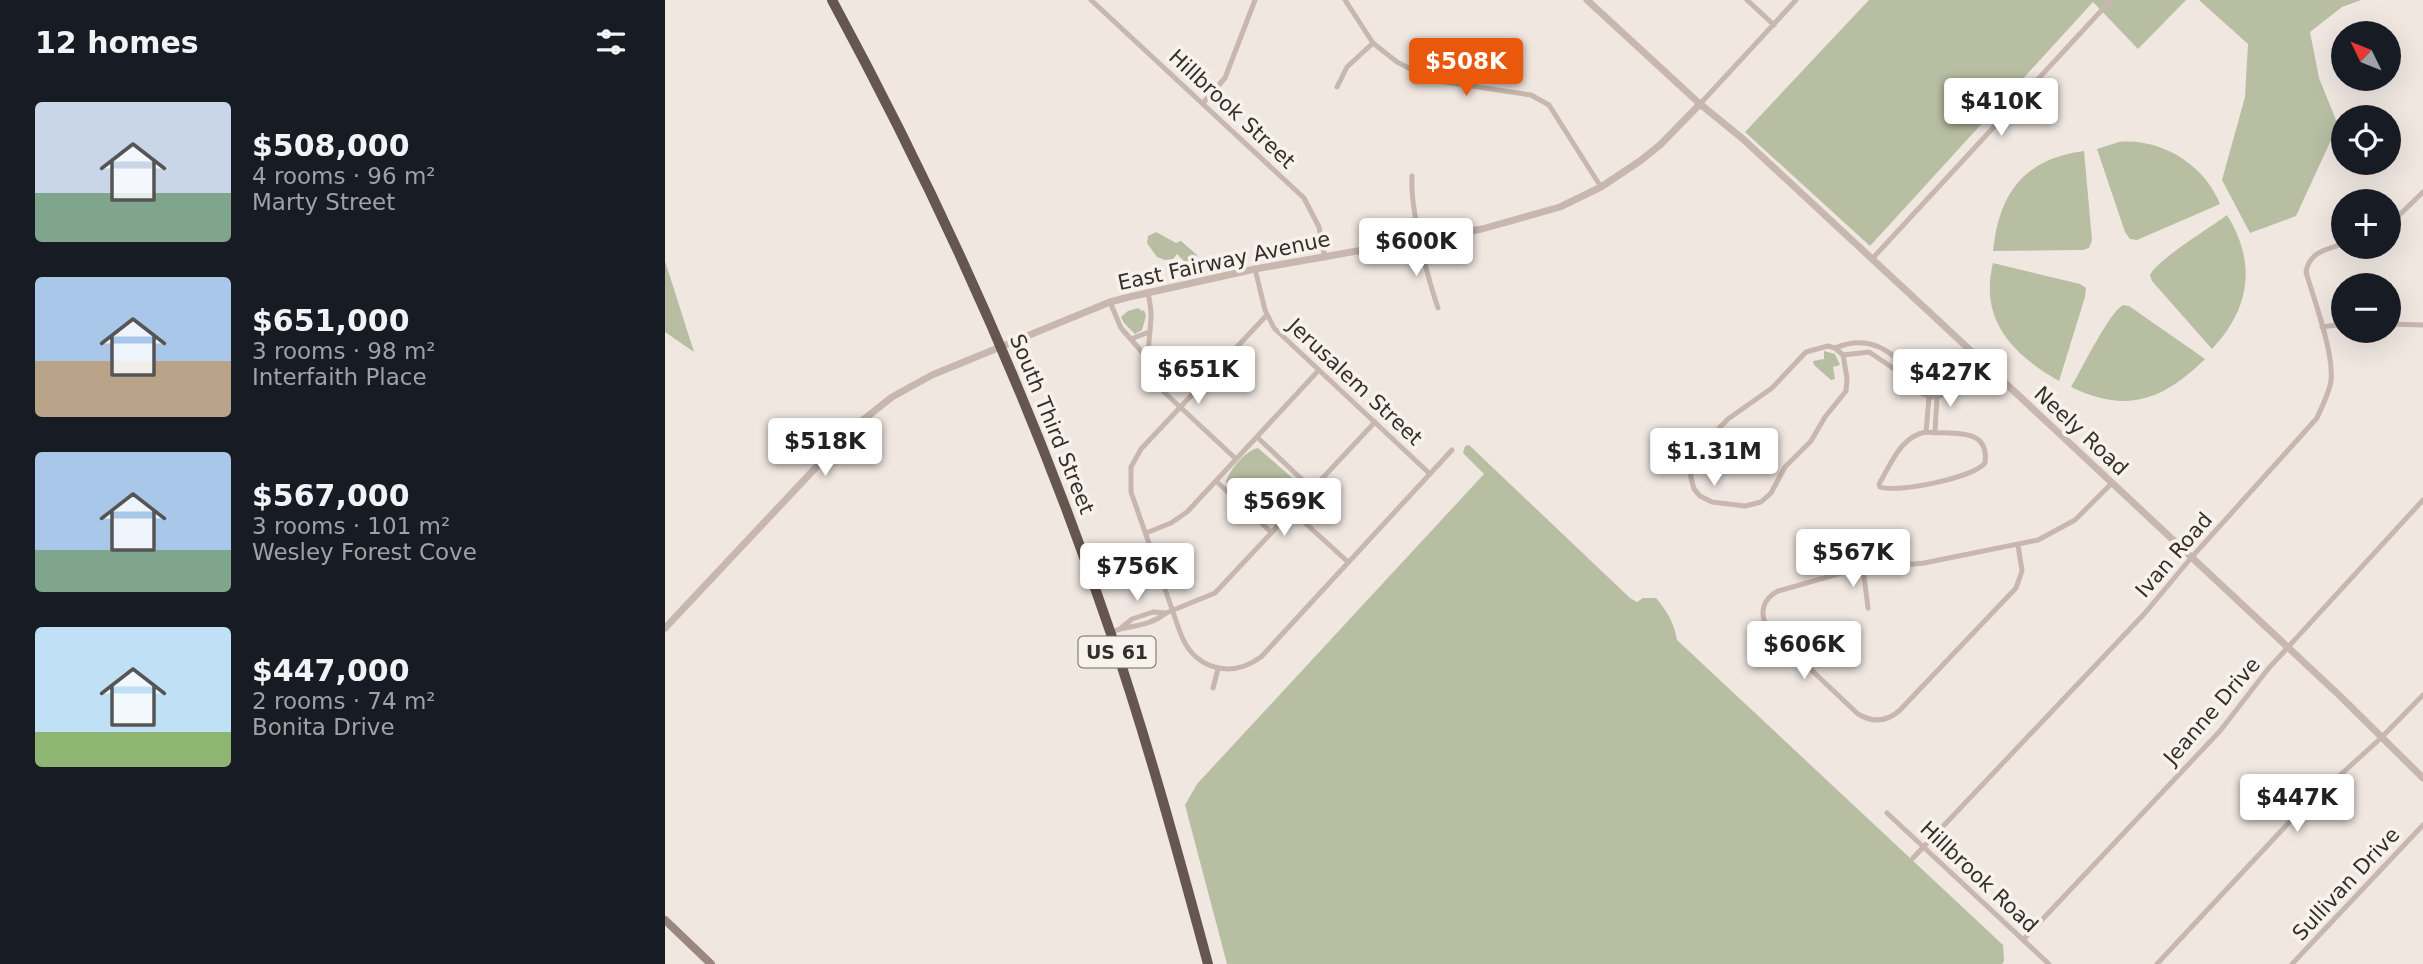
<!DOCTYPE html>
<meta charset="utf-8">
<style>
body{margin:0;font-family:"DejaVu Sans",sans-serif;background:#20242c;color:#f1f3f6;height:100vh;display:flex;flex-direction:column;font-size:26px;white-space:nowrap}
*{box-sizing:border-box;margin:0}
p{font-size:23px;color:#9ea1a6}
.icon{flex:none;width:38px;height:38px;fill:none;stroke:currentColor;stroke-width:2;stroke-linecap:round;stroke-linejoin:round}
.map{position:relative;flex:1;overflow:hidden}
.side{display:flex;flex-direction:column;background:#171b24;width:665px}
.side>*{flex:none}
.needle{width:46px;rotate:313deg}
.tools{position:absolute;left:1666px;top:21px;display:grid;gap:14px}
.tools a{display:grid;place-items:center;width:70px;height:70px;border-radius:50%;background:#171b24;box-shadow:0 7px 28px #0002;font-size:35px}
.price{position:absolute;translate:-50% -60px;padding:0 16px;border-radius:7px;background:#fff;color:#222;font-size:23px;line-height:46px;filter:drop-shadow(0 2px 4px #0008)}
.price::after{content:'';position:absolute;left:50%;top:42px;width:21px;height:16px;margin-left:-10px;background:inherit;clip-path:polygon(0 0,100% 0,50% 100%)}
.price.current{background:#ea580c;color:#fff}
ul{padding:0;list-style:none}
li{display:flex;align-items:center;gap:21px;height:175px;padding:0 35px}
li span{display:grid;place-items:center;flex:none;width:196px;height:140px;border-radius:7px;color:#555}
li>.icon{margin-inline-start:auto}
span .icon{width:84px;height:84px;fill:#fffc;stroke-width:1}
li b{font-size:30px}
h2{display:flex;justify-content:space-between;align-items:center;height:84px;padding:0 35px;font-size:30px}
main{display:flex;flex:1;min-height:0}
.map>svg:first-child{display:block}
</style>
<main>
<section class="side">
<h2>12 homes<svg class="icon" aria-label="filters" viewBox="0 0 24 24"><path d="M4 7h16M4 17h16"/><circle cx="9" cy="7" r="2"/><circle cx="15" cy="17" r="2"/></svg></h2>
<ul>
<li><span style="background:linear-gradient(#c9d6e8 65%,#7fa58c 0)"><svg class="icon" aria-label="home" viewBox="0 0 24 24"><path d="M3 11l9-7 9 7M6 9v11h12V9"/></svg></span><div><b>$508,000</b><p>4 rooms · 96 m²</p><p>Marty Street</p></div></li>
<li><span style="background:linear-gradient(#a9c7e8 60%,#b9a48a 0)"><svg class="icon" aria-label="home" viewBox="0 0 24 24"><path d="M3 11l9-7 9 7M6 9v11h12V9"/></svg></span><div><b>$651,000</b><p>3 rooms · 98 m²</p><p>Interfaith Place</p></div></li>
<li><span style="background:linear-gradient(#a9c7e8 70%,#7fa58c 0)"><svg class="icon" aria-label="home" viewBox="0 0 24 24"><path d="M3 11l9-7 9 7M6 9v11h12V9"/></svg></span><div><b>$567,000</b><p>3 rooms · 101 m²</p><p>Wesley Forest Cove</p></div></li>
<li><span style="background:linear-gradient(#bfe0f5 75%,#8fb573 0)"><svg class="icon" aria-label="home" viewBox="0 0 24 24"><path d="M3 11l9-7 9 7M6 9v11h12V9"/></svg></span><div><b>$447,000</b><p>2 rooms · 74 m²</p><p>Bonita Drive</p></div></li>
</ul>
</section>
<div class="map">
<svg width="1758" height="964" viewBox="0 0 1758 964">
<rect width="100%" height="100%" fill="#f0e7e1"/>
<g fill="#b7bea2">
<path d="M 1204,0 L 1521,0 L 1473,49 L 1428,2 L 1205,246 L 1080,132 Z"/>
<path d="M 1534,0 L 1696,0 L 1677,7 L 1645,32 L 1654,78 L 1673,125 L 1631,216 L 1585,233 L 1557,180 L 1580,97 L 1583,44 Z"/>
<path d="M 1454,142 C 1497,138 1539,165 1555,204 L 1472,240 L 1465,239 L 1460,232 L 1432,149 Z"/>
<path d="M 1419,151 L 1427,240 L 1424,248 L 1418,250 L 1328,251 C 1334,193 1359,159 1419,151 Z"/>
<path d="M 1562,215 C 1592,263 1585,309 1547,349 L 1487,281 L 1485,275 C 1494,258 1545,228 1562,215 Z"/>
<path d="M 491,232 L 511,243 L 516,241 L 532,255 L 529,263 L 521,263 L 512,254 L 508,259 L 500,260 L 492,257 L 482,243 L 483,236 Z"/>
<path d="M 0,261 L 29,352 L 0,332 Z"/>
<path d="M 1328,263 L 1415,284 L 1421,288 L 1420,297 L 1394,381 C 1347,354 1314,320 1328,263 Z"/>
<path d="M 1458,305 L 1464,306 L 1540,359 C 1498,400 1462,414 1406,387 C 1417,369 1443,314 1458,305 Z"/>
<path d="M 473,308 L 477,311 L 479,310 L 481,316 L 477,330 L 470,334 L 459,323 L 456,317 L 463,311 Z"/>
<path d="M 1159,351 L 1170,354 L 1175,365 L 1168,367 L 1170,379 L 1166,380 L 1149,365 L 1148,361 L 1159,359 Z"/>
<path d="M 804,445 L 965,598 L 972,602 L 978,598 L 991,598 C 1002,611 1009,623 1012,640 L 1338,945 L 1339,961 L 1337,964 L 562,964 L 520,805 L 532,784 L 819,474 L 798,453 L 800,446 Z"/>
<path d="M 593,448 L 633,483 L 637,489 L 635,494 L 612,519 L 607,522 L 600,520 L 561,482 C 564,470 581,450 593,448 Z"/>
</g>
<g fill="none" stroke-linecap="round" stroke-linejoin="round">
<g stroke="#c7b7ae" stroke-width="5">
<path d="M 426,0 L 639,198 L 654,227 L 660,258"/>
<path d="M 680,0 L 708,43 L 732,62 L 767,80 L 866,95 L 884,105 L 936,187"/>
<path d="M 1082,0 L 1109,25"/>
<path d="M 672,87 L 682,67 L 708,43"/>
<path d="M 538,103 L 560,78 L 590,0"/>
<path d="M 1035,104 L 1131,0"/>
<path d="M 747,176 C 745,209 762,276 773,308"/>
<path d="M 1724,225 L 1758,192"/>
<path d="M 1207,259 L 1446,0"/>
<path d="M 590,269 L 600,310 L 609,328 L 765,474"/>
<path d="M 483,292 C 484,299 486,307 486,314 C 486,345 474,366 499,392 L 571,459"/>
<path d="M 445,302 L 456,328 L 483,359"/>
<path d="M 601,316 L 476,449 L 466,467 L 466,492 L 515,632 C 528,668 564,680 596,657 L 787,450"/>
<path d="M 1724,324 L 1758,325"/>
<path d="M 1657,327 L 1678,324"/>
<path d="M 466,339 L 484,332"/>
<path d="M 1163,346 L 1170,348 L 1178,355 L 1182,378 L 1181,391 L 1160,417 L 1146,441 L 1120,467 L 1106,493 L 1096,502 L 1080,506 L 1047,502 L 1035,496 L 1029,489 L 1026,478 L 1025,466 L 1029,454 L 1063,419 L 1107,388 L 1141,352 Z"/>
<path d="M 1170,348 C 1203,334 1223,349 1248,372 C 1255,378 1260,385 1270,387 L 1305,351"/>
<path d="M 1178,355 L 1204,352 L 1231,370 L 1256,393 L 1266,397 L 1277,395 L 1313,358"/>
<path d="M 1270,387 L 1272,396 L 1270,433"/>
<path d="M 1261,432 C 1286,435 1325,426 1320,463 C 1308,478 1233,493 1215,487 L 1214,484 C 1226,464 1236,436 1261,432 Z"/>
<path d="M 1261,432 L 1265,386"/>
<path d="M 592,437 L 647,489"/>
<path d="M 551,481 L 606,532"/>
<path d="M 627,511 L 683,562"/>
<path d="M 481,533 L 506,523 L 522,512 L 653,371"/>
<path d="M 1353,545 L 1357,571 L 1351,588 L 1234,711 C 1221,722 1208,723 1193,714 L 1103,629 C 1094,614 1097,599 1113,591 L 1187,570 L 1259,563 L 1373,540 L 1410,520 L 1447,483"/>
<path d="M 1198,568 L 1203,608"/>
<path d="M 456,628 L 467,619 L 488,612 L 501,613 L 550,593 L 710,422"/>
<path d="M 446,632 C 467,624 482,628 501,613"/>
<path d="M 548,688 L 553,669"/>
<path d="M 1222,813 L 1384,964"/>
<path d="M 1248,858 L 1480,613 L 1526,558 L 1652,418 C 1657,406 1664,394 1666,381 C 1669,352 1649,300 1641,272 C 1644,252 1662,249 1678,244"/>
<path d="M 1358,940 L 1555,731 L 1603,669 L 1758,500"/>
<path d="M 1492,964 L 1630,816 L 1716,738 L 1758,695"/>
<path d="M 1627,964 L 1758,825"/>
</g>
<g stroke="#c7b7ae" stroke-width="7">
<path d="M 922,0 L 1035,104 L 1078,139 L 1275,322 L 1675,696 L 1758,778"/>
<path d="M 0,628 L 189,427 L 227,397 L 267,375 L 445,302 L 464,297 L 590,269 L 817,229 L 895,207 L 936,187 L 975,161 L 995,145 L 1035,104"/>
</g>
<path stroke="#9b877f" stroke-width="8" d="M 0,920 L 46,964"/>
<path stroke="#665650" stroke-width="10" d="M 167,0 C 277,203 372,415 446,634 C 483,743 513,853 543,964"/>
</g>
<g text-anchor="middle" stroke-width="7" stroke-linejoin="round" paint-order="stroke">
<rect fill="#f8f2ed" stroke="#716965" stroke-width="2" x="413.5" y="636.5" width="77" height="31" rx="5"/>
<g font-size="19" font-weight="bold" fill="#372e2b">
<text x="452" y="659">US 61</text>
</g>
<g font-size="21" fill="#372e2b" stroke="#f8f2ed">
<text transform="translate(567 109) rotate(43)" y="7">Hillbrook Street</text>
<text transform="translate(559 261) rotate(-12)" y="7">East Fairway Avenue</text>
<text transform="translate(690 382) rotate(43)" y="7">Jerusalem Street</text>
<text transform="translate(387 424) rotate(68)" y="7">South Third Street</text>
<text transform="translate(1416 431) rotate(43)" y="7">Neely Road</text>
<text transform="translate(1509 555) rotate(-49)" y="7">Ivan Road</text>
<text transform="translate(1547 711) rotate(-49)" y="7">Jeanne Drive</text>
<text transform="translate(1314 877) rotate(43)" y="7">Hillbrook Road</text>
<text transform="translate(1681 884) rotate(-47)" y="7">Sullivan Drive</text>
</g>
</g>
</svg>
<div class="tools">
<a><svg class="needle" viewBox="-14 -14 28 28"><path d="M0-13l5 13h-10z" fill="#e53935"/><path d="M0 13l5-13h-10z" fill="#9ea1a6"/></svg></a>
<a><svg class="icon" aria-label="locate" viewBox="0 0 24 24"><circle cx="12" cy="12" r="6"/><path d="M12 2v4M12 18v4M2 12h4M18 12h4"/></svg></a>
<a>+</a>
<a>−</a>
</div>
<b class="price current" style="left:801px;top:98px">$508K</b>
<b class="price" style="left:1336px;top:138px">$410K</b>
<b class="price" style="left:751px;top:278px">$600K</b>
<b class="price" style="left:533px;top:406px">$651K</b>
<b class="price" style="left:1285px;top:409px">$427K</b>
<b class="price" style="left:160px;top:478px">$518K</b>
<b class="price" style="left:1049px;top:488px">$1.31M</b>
<b class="price" style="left:619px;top:538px">$569K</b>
<b class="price" style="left:1188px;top:589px">$567K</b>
<b class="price" style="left:472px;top:603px">$756K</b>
<b class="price" style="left:1139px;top:681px">$606K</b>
<b class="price" style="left:1632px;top:834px">$447K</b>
</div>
</main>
